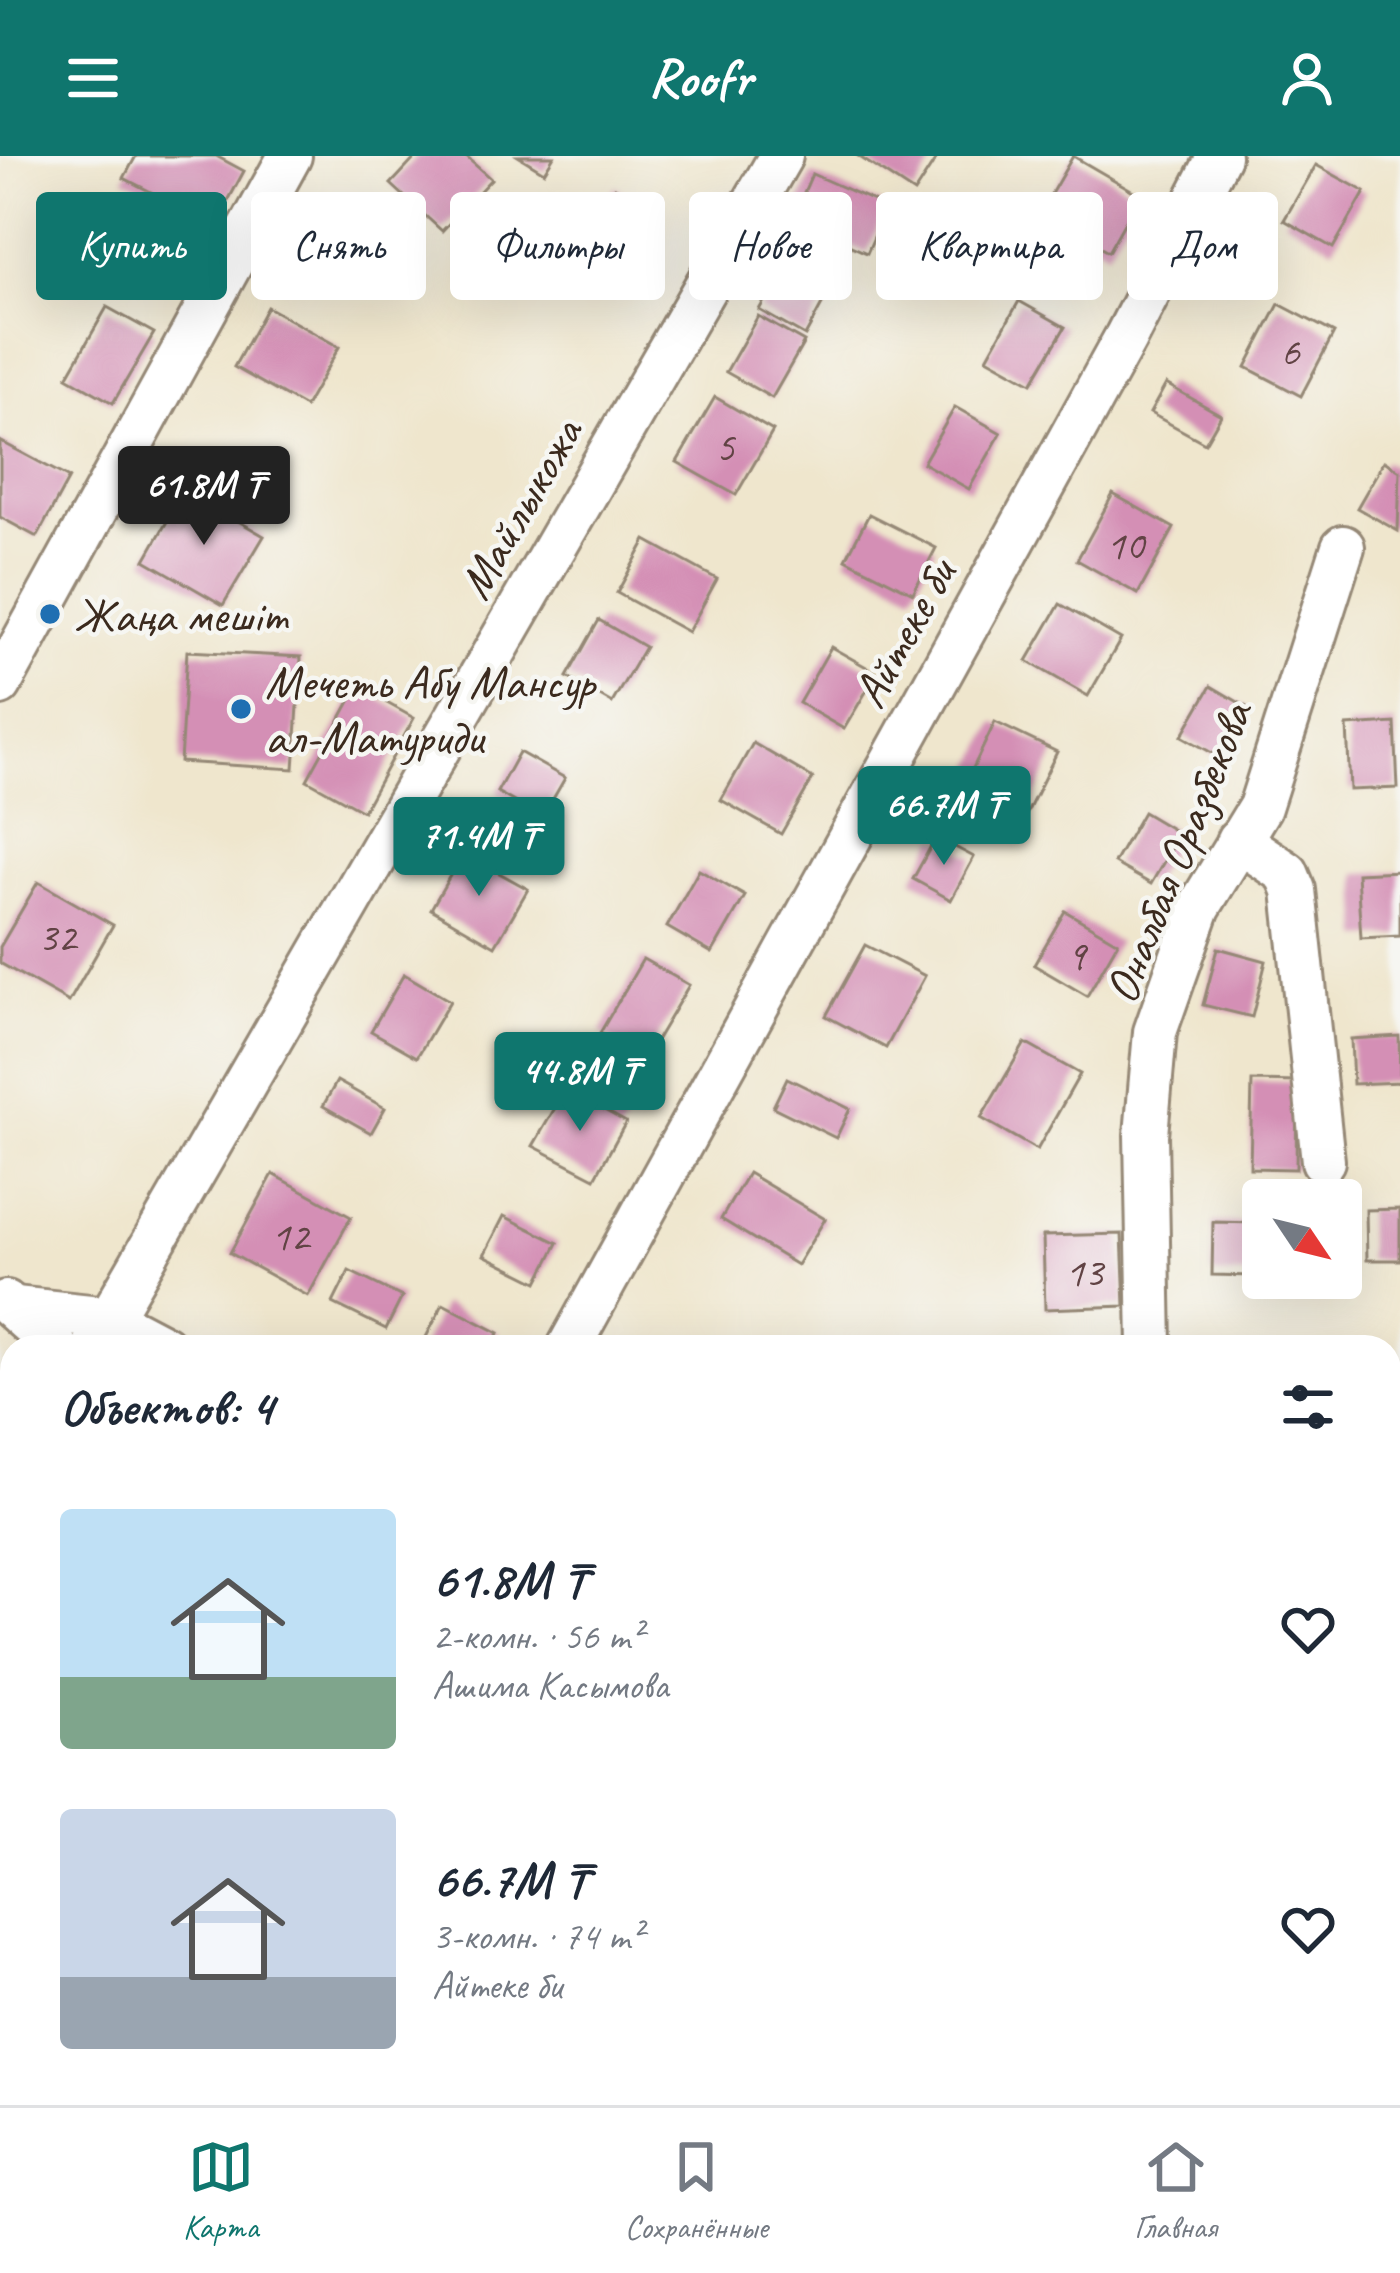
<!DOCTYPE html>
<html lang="ru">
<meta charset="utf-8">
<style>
body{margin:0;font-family:Caveat,sans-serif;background:#f6f6f7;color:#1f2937;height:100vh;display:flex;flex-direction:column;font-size:45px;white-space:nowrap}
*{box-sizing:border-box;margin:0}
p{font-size:39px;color:#747a83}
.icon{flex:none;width:66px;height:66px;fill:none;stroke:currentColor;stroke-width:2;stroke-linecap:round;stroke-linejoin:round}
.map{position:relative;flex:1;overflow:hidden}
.details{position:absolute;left:0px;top:1179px;width:1401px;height:771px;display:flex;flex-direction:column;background:#fff;border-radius:36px 36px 0 0;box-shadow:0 12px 48px #0002}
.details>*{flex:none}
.guide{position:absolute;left:36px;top:36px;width:1329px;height:108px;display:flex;gap:24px}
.needle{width:78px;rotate:125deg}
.buttons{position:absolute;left:1242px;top:1023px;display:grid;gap:24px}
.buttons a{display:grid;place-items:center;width:120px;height:120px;border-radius:12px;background:#fff;box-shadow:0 12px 48px #0002;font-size:60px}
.price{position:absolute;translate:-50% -102px;padding:0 27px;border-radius:12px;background:#0f766e;color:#fff;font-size:39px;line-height:78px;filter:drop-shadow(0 3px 6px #0008)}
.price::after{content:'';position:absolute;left:50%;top:72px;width:36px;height:27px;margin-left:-18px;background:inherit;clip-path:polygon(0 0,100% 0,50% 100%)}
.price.selected{background:#222;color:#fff}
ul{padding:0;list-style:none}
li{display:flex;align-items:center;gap:36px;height:300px;padding:0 60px}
li span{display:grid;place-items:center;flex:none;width:336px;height:240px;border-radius:12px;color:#555}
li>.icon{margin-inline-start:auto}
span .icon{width:144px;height:144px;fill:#fffc;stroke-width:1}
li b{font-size:51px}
h2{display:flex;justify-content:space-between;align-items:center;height:144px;padding:0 60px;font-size:51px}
.tag{padding:0 42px;border-radius:12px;background:#fff;box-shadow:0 12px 48px #0002;font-size:42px;line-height:108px}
.tag.selected{background:#0f766e;color:#fff}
header{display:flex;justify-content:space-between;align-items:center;height:156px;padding:0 60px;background:#0f766e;color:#fff;font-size:54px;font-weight:700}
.tabs{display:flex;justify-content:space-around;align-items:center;height:168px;border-top:3px solid #e0e1e3;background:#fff;font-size:33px;color:#747a83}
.tabs a{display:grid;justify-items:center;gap:6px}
.tabs .selected{color:#0f766e}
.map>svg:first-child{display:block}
</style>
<header><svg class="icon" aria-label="menu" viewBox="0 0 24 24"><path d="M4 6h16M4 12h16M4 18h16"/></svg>Roofr<svg class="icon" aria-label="person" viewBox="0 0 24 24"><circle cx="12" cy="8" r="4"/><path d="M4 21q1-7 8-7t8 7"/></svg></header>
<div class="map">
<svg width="1400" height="1949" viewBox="0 0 1400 1949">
<rect width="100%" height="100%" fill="#f6f6f2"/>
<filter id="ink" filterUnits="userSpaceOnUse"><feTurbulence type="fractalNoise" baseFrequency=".00833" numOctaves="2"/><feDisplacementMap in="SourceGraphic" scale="24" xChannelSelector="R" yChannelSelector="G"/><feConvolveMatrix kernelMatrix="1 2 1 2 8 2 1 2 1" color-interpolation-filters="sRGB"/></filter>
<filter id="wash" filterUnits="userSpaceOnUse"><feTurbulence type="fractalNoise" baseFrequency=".004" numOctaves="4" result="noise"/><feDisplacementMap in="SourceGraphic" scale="48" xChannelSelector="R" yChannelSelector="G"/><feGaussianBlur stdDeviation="2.7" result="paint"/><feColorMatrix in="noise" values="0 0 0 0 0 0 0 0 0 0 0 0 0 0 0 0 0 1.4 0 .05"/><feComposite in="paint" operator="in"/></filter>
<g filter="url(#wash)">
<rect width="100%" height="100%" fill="#efe6cd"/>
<g id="blocks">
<g fill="#d48fb5">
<path d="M 136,0 L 216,0 L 244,15 L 215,69 L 124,22 Z"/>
<path d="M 417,0 L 465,0 L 491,23 L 442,75 L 391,28 Z"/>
<path d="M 518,0 L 554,0 L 544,16 Z"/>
<path d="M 858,0 L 938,0 L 914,37 Z"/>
<path d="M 1073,0 L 1140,39 L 1108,96 L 1040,57 Z"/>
<path d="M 1316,9 L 1365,36 L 1333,92 L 1284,64 Z"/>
<path d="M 812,18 L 887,51 L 867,97 L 792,64 Z"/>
<path d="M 615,31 L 661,57 L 628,113 L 582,87 Z"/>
<path d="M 787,104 L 832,130 L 805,180 L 759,154 Z"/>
<path d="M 1019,145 L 1065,171 L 1032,227 L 987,202 Z"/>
<path d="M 1279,148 L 1334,177 L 1301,240 L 1246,211 Z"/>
<path d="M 107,151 L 154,177 L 113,247 L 67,221 Z"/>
<path d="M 267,151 L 339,191 L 305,251 L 234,211 Z"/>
<path d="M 758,160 L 804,186 L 772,242 L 726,216 Z"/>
<path d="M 1166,228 L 1221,259 L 1205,287 L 1150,257 Z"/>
<path d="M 715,241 L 773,275 L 736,339 L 677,306 Z"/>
<path d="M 955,251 L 1001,277 L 969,333 L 923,307 Z"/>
<path d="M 0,285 L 69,322 L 37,381 L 0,361 Z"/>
<path d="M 1384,305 L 1400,315 L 1398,375 L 1357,352 Z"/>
<path d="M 185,334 L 264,380 L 223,449 L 145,404 Z"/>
<path d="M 1113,338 L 1174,372 L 1138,438 L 1077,404 Z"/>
<path d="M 869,358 L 936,392 L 913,437 L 846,403 Z"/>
<path d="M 646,384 L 717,423 L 688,476 L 617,437 Z"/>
<path d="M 1060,448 L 1121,483 L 1088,540 L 1027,505 Z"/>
<path d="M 599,464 L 645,491 L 612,547 L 567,521 Z"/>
<path d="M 831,491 L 877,517 L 844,573 L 799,547 Z"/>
<path d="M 187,495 L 301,501 L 294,613 L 180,606 Z"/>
<path d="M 1211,530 L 1250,553 L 1221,602 L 1182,580 Z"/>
<path d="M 358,531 L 414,562 L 363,655 L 307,624 Z"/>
<path d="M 995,566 L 1057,596 L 1026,659 L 965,629 Z"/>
<path d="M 1395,567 L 1398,632 L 1350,634 L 1347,570 Z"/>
<path d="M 753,587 L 813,622 L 781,678 L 721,644 Z"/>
<path d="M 519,596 L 565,622 L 542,662 L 497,636 Z"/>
<path d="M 1143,656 L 1180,678 L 1151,728 L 1114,707 Z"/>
<path d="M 936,681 L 974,701 L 951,744 L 913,723 Z"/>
<path d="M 463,697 L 528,733 L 495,790 L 431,753 Z"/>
<path d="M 699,714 L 745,740 L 712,797 L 667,771 Z"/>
<path d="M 1400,715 L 1400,780 L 1361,782 L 1357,717 Z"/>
<path d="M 38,726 L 113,769 L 69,846 L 0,807 L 0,791 Z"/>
<path d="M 1065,755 L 1118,786 L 1087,840 L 1034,809 Z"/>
<path d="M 865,789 L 925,820 L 886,892 L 826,860 Z"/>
<path d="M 1218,792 L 1266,805 L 1252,861 L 1203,849 Z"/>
<path d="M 643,803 L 689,829 L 645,903 L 600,877 Z"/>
<path d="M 404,818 L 450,845 L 417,901 L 371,875 Z"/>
<path d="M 1399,880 L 1400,926 L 1353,928 L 1351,883 Z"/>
<path d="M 1025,887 L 1080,918 L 1037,994 L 981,962 Z"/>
<path d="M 787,922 L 850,953 L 836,982 L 773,951 Z"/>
<path d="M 337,925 L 385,952 L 371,977 L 323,950 Z"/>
<path d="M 1252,925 L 1297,926 L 1296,1013 L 1250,1012 Z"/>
<path d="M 566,933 L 626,966 L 595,1022 L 533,990 Z"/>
<path d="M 748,1017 L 825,1063 L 797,1109 L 721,1063 Z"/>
<path d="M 273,1018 L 351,1061 L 308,1140 L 230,1097 Z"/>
<path d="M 1400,1053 L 1400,1104 L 1367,1104 L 1366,1054 Z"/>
<path d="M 504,1060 L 558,1087 L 538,1126 L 484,1099 Z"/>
<path d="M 1213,1066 L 1256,1067 L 1254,1120 L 1212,1119 Z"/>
<path d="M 1122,1078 L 1125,1150 L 1045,1153 L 1043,1080 Z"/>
<path d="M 349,1115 L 402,1141 L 386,1173 L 333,1147 Z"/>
<path d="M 443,1148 L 499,1177 L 492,1191 L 421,1191 Z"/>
<path d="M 1400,1245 L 1400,1280 L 1389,1281 L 1389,1246 Z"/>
<path d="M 12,1474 L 12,1544 L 0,1537 L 0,1493 Z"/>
<path d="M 417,1938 L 504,1938 L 499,1949 L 411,1949 Z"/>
<path d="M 649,1938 L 715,1938 L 723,1949 L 656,1949 Z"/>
</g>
</g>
</g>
<g filter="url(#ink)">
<use href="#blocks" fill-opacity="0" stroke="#958876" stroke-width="3"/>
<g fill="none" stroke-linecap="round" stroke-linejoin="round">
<defs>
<g id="minor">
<path d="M 0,528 L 290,0"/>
<path d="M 1238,684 L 1287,717 L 1294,734 L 1323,1005"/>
<path d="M 6,1146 L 56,1191"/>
<path d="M 15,1152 L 109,1162 L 164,1191"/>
<path d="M 93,1191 L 781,0"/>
<path d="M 569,1191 L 1126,181 L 1219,0"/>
<path d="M 1150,1191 L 1146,979 L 1155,876 L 1199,751 L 1260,651 L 1343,391"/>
<path d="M 1389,1359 L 1400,1359"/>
<path d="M 0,1365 L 12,1342"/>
<path d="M 1389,1690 L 1400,1690"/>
<path d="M 152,1949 L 158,1938"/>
<path d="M 540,1949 L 555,1938"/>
</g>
</defs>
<use href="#minor" stroke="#958876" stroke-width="48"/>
<use href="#minor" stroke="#fff" stroke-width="42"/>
</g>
</g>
<g fill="#1f6fb2" stroke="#f6f6f2" stroke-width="4.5">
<circle cx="50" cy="458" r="12"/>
<circle cx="241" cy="553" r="12"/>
</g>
<g text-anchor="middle" stroke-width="9" stroke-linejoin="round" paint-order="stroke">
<g font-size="42" fill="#614344">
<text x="1290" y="209">6</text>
<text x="725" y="305">5</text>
<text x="1125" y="403">10</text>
<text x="57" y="795">32</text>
<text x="1076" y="813">9</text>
<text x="290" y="1094">12</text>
<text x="1084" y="1130">13</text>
</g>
<g font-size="48" fill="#3b2a1e" stroke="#f6f6f2">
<text transform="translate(519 352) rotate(-60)" y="17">Майлыкожа</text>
<text transform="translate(903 477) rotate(-61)" y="17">Айтеке би</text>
<text transform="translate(1177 696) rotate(-68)" y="17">Оналбая Оразбекова</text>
</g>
<g font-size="48" fill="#3b2a1e" stroke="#f6f6f2" text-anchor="start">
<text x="74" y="475">Жаңа мешіт</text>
<text x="265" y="542">Мечеть Абу Мансур<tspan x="265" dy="55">ал-Матуриди</tspan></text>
</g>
</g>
</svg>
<div class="buttons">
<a><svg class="needle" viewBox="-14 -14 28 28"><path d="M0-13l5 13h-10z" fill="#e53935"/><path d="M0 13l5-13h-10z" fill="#747a83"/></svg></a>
</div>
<b class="price selected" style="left:204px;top:392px">61.8M ₸</b>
<b class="price" style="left:944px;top:712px">66.7M ₸</b>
<b class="price" style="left:479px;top:743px">71.4M ₸</b>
<b class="price" style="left:580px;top:978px">44.8M ₸</b>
<div class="guide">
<a class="tag selected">Купить</a>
<a class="tag">Снять</a>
<a class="tag">Фильтры</a>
<a class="tag">Новое</a>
<a class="tag">Квартира</a>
<a class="tag">Дом</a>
</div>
<section class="details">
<h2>Объектов: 4<svg class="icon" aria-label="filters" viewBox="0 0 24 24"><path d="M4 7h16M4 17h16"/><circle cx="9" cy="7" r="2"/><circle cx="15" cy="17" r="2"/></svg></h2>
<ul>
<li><span style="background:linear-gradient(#bfe0f5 70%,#7fa58c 0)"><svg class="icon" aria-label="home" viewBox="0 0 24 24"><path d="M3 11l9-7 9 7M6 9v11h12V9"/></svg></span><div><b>61.8M ₸</b><p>2-комн. · 56 m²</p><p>Ашима Касымова</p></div><svg class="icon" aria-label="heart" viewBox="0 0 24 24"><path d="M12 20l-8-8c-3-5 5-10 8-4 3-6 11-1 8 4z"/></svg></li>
<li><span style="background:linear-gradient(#c9d6e8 70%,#9aa5b1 0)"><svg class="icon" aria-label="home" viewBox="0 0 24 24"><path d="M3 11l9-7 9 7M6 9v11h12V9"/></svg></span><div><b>66.7M ₸</b><p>3-комн. · 74 m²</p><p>Айтеке би</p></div><svg class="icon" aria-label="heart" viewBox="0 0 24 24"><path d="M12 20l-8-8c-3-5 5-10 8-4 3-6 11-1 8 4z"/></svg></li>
</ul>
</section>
</div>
<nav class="tabs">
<a class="selected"><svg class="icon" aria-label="map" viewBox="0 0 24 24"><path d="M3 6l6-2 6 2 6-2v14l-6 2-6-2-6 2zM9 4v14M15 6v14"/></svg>Карта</a>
<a><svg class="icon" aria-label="saved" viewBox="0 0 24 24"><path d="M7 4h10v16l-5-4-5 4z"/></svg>Сохранённые</a>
<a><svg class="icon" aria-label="home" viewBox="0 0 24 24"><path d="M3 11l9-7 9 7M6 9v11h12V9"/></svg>Главная</a>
</nav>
